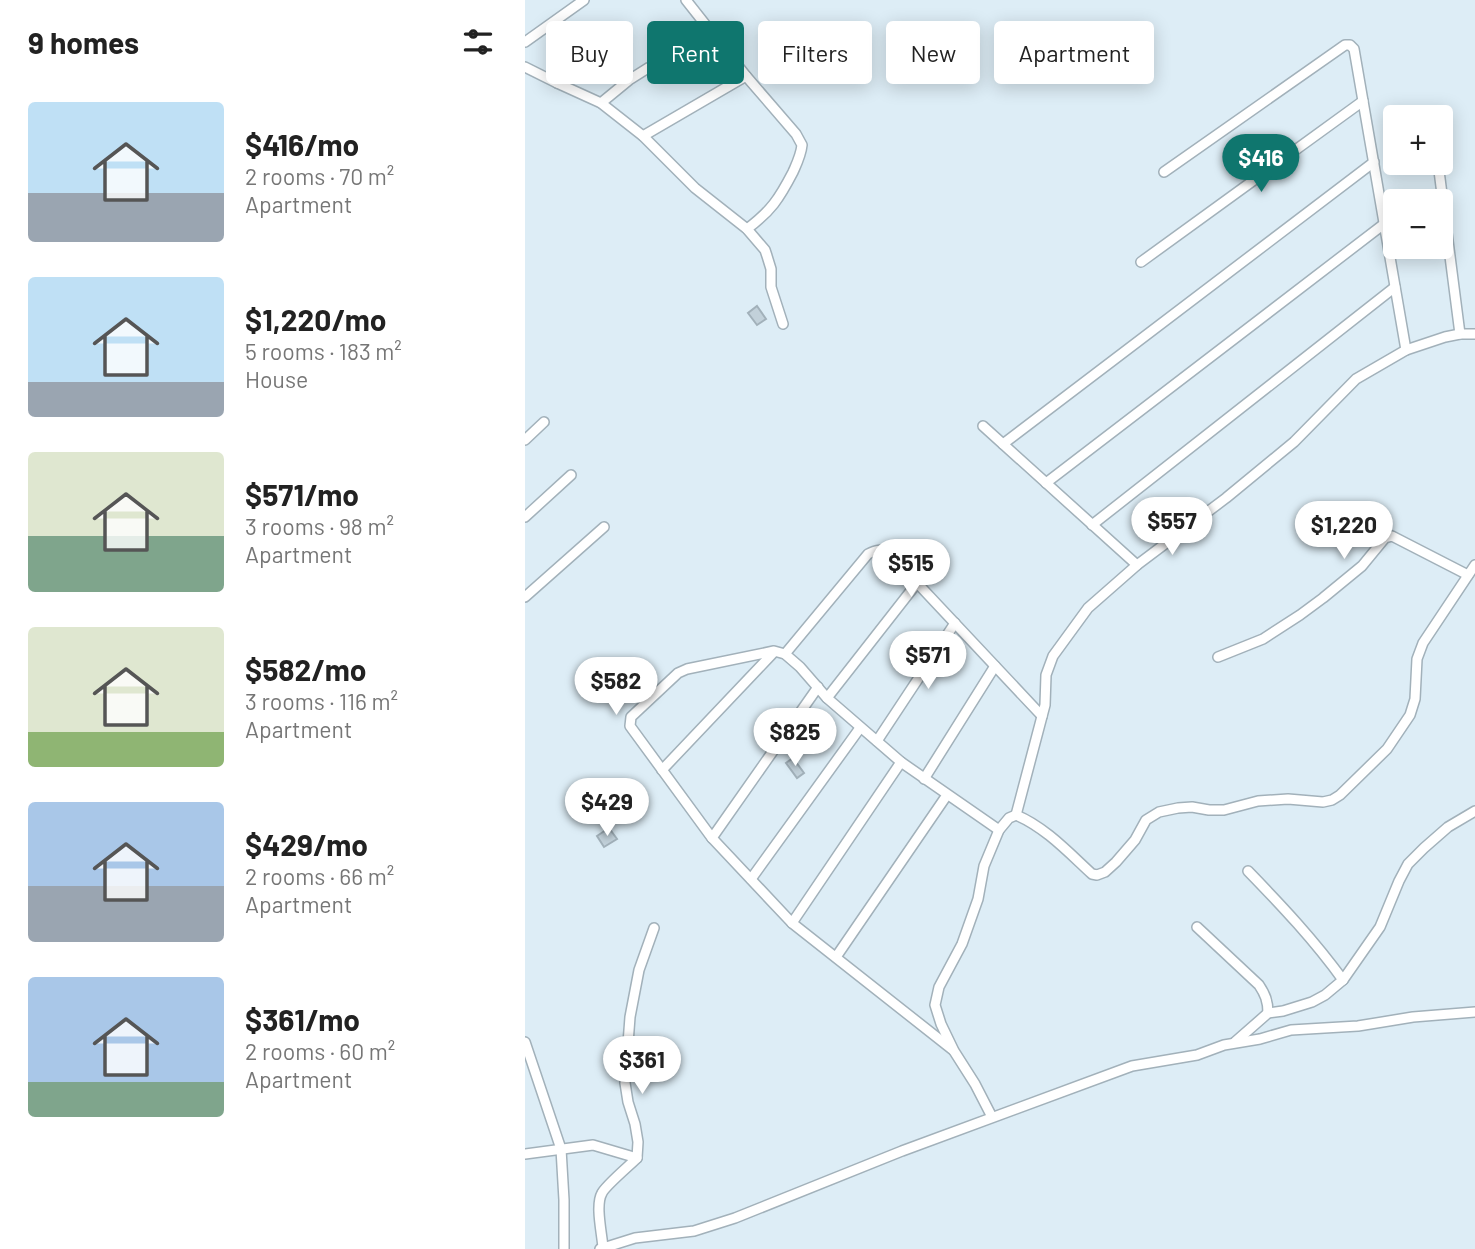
<!DOCTYPE html>
<meta charset="utf-8">
<style>
body{margin:0;font-family:Barlow,sans-serif;background:#f2f2f2;color:#222;height:100vh;display:flex;flex-direction:column;font-size:26px;white-space:nowrap}
*{box-sizing:border-box;margin:0}
p{font-size:23px;color:#767676}
.icon{flex:none;width:38px;height:38px;fill:none;stroke:currentColor;stroke-width:2;stroke-linecap:round;stroke-linejoin:round}
.map{position:relative;flex:1;overflow:hidden}
.sheet{display:flex;flex-direction:column;background:#fff;width:525px}
.sheet>*{flex:none}
.guide{position:absolute;left:21px;top:21px;width:665px;height:63px;display:flex;gap:14px}
.buttons{position:absolute;left:858px;top:105px;display:grid;gap:14px}
.buttons a{display:grid;place-items:center;width:70px;height:70px;border-radius:7px;background:#fff;box-shadow:0 4px 18px #0003;font-size:35px}
.price{position:absolute;translate:-50% -60px;padding:0 16px;border-radius:24px;background:#fff;color:#222;font-size:23px;line-height:46px;filter:drop-shadow(0 2px 4px #0008)}
.price::after{content:'';position:absolute;left:50%;top:42px;width:21px;height:16px;margin-left:-10px;background:inherit;clip-path:polygon(0 0,100% 0,50% 100%)}
.price.on{background:#0f766e;color:#fff}
ul{padding:0;list-style:none}
li{display:flex;align-items:center;gap:21px;height:175px;padding:0 28px}
li span{display:grid;place-items:center;flex:none;width:196px;height:140px;border-radius:7px;color:#555}
li>.icon{margin-inline-start:auto}
span .icon{width:84px;height:84px;fill:#fffc;stroke-width:1}
li b{font-size:30px}
h2{display:flex;justify-content:space-between;align-items:center;height:84px;padding:0 28px;font-size:30px}
.chip{padding:0 24px;border-radius:7px;background:#fff;box-shadow:0 4px 18px #0003;font-size:24px;line-height:63px}
.chip.on{background:#0f766e;color:#fff}
main{display:flex;flex:1;min-height:0}
.map>svg:first-child{display:block}
</style>
<main>
<section class="sheet">
<h2>9 homes<svg class="icon" aria-label="filters" viewBox="0 0 24 24"><path d="M4 7h16M4 17h16"/><circle cx="9" cy="7" r="2"/><circle cx="15" cy="17" r="2"/></svg></h2>
<ul>
<li><span style="background:linear-gradient(#bfe0f5 65%,#9aa5b1 0)"><svg class="icon" aria-label="home" viewBox="0 0 24 24"><path d="M3 11l9-7 9 7M6 9v11h12V9"/></svg></span><div><b>$416/mo</b><p>2 rooms · 70 m²</p><p>Apartment</p></div></li>
<li><span style="background:linear-gradient(#bfe0f5 75%,#9aa5b1 0)"><svg class="icon" aria-label="home" viewBox="0 0 24 24"><path d="M3 11l9-7 9 7M6 9v11h12V9"/></svg></span><div><b>$1,220/mo</b><p>5 rooms · 183 m²</p><p>House</p></div></li>
<li><span style="background:linear-gradient(#dfe7d0 60%,#7fa58c 0)"><svg class="icon" aria-label="home" viewBox="0 0 24 24"><path d="M3 11l9-7 9 7M6 9v11h12V9"/></svg></span><div><b>$571/mo</b><p>3 rooms · 98 m²</p><p>Apartment</p></div></li>
<li><span style="background:linear-gradient(#dfe7d0 75%,#8fb573 0)"><svg class="icon" aria-label="home" viewBox="0 0 24 24"><path d="M3 11l9-7 9 7M6 9v11h12V9"/></svg></span><div><b>$582/mo</b><p>3 rooms · 116 m²</p><p>Apartment</p></div></li>
<li><span style="background:linear-gradient(#a9c7e8 60%,#9aa5b1 0)"><svg class="icon" aria-label="home" viewBox="0 0 24 24"><path d="M3 11l9-7 9 7M6 9v11h12V9"/></svg></span><div><b>$429/mo</b><p>2 rooms · 66 m²</p><p>Apartment</p></div></li>
<li><span style="background:linear-gradient(#a9c7e8 75%,#7fa58c 0)"><svg class="icon" aria-label="home" viewBox="0 0 24 24"><path d="M3 11l9-7 9 7M6 9v11h12V9"/></svg></span><div><b>$361/mo</b><p>2 rooms · 60 m²</p><p>Apartment</p></div></li>
</ul>
</section>
<div class="map">
<svg width="950" height="1249" viewBox="0 0 950 1249">
<rect width="100%" height="100%" fill="#ddedf6"/>
<g fill="#c2d1da" stroke="#a2b1ba" stroke-width="2">
<path d="M 232,306 L 241,319 L 232,325 L 223,313 Z"/>
<path d="M 268,758 L 279,773 L 272,778 L 261,763 Z"/>
<path d="M 84,828 L 92,839 L 79,847 L 72,836 Z"/>
</g>
<g fill="none" stroke-linecap="round" stroke-linejoin="round">
<defs>
<g id="minor">
<path d="M 161,0 L 221,76 L 271,134 L 277,145 C 276,155 272,163 268,172 C 254,199 246,211 222,229"/>
<path d="M 0,42 L 59,0"/>
<path d="M 0,67 L 32,83 L 76,103 L 118,136 L 170,188 L 222,229 L 240,250 L 242,256 L 246,269 L 246,287 L 258,324"/>
<path d="M 32,83 L 56,61 L 92,35"/>
<path d="M 76,103 L 104,80 L 123,68 L 147,60 L 191,38"/>
<path d="M 907,115 L 907,117"/>
<path d="M 118,136 L 221,76"/>
<path d="M 913,163 L 935,334"/>
<path d="M 639,172 L 820,45 L 825,45 L 829,49 L 881,350"/>
<path d="M 616,262 L 838,101"/>
<path d="M 458,426 L 612,565"/>
<path d="M 0,440 L 19,422"/>
<path d="M 478,444 L 849,162"/>
<path d="M 521,483 L 859,224"/>
<path d="M 0,517 L 46,475"/>
<path d="M 567,525 L 870,287"/>
<path d="M 0,597 L 79,527"/>
<path d="M 260,654 L 343,554 C 351,550 355,549 363,552 L 517,716"/>
<path d="M 693,657 L 738,639 L 775,615 L 798,598 L 837,566 L 860,538 L 867,536 L 943,575"/>
<path d="M 302,698 L 392,583"/>
<path d="M 352,741 L 430,623"/>
<path d="M 137,770 L 249,652"/>
<path d="M 399,779 L 470,666"/>
<path d="M 491,815 L 520,705 L 521,675 L 528,656 L 563,608 L 612,565 L 701,498 L 769,442 L 831,379 L 881,350 L 920,337 L 935,334 L 950,334"/>
<path d="M 187,838 L 293,687"/>
<path d="M 723,871 C 757,906 789,940 818,980"/>
<path d="M 226,879 L 335,728"/>
<path d="M 267,923 L 376,762"/>
<path d="M 672,927 L 734,985 C 740,994 743,1001 743,1013"/>
<path d="M 311,957 L 422,795"/>
<path d="M 0,1042 L 36,1149 L 39,1200 L 39,1249"/>
<path d="M 710,1042 L 743,1013 L 758,1011 L 787,1002 L 800,995 L 818,980 L 855,927 L 874,881 L 883,864 L 899,848 L 923,827 L 950,811"/>
<path d="M 428,1050 L 267,923 L 187,838 L 105,726 L 106,717 L 153,673 L 162,669 L 249,651 L 260,654 L 275,667 L 302,698 L 376,762 L 474,830"/>
<path d="M 467,1117 L 450,1084 L 429,1051 L 416,1024 L 410,1005 L 414,987 L 437,944 L 453,899 L 459,866 L 474,830 L 484,818 L 491,815 C 520,827 544,853 567,874 L 572,875 L 580,872 L 591,862 L 610,840 L 621,820 L 634,812 L 653,808 L 667,807 L 684,810 L 699,810 L 733,801 L 763,799 L 798,802 L 807,800 L 815,795 L 862,749 L 885,715 L 890,699 L 892,659 L 898,643 L 950,565"/>
<path d="M 0,1154 L 68,1145 L 112,1158"/>
<path d="M 78,1248 C 77,1233 70,1205 77,1193 C 80,1186 105,1165 112,1158 L 113,1142 L 110,1124 L 103,1102 L 100,1083 L 105,1017 L 114,970 L 129,928"/>
<path d="M 75,1249 L 110,1238 L 169,1231 L 210,1218 L 377,1151 L 607,1066 L 672,1055 L 699,1045 L 735,1039 L 766,1030 L 833,1026 L 888,1017 L 950,1012"/>
</g>
</defs>
<use href="#minor" stroke="#a2b1ba" stroke-width="12"/>
<use href="#minor" stroke="#fff" stroke-width="9"/>
</g>
</svg>
<div class="buttons">
<a>+</a>
<a>−</a>
</div>
<b class="price on" style="left:736px;top:194px">$416</b>
<b class="price" style="left:647px;top:557px">$557</b>
<b class="price" style="left:819px;top:561px">$1,220</b>
<b class="price" style="left:386px;top:599px">$515</b>
<b class="price" style="left:403px;top:691px">$571</b>
<b class="price" style="left:91px;top:717px">$582</b>
<b class="price" style="left:270px;top:768px">$825</b>
<b class="price" style="left:82px;top:838px">$429</b>
<b class="price" style="left:117px;top:1096px">$361</b>
<div class="guide">
<a class="chip">Buy</a>
<a class="chip on">Rent</a>
<a class="chip">Filters</a>
<a class="chip">New</a>
<a class="chip">Apartment</a>
</div>
</div>
</main>
